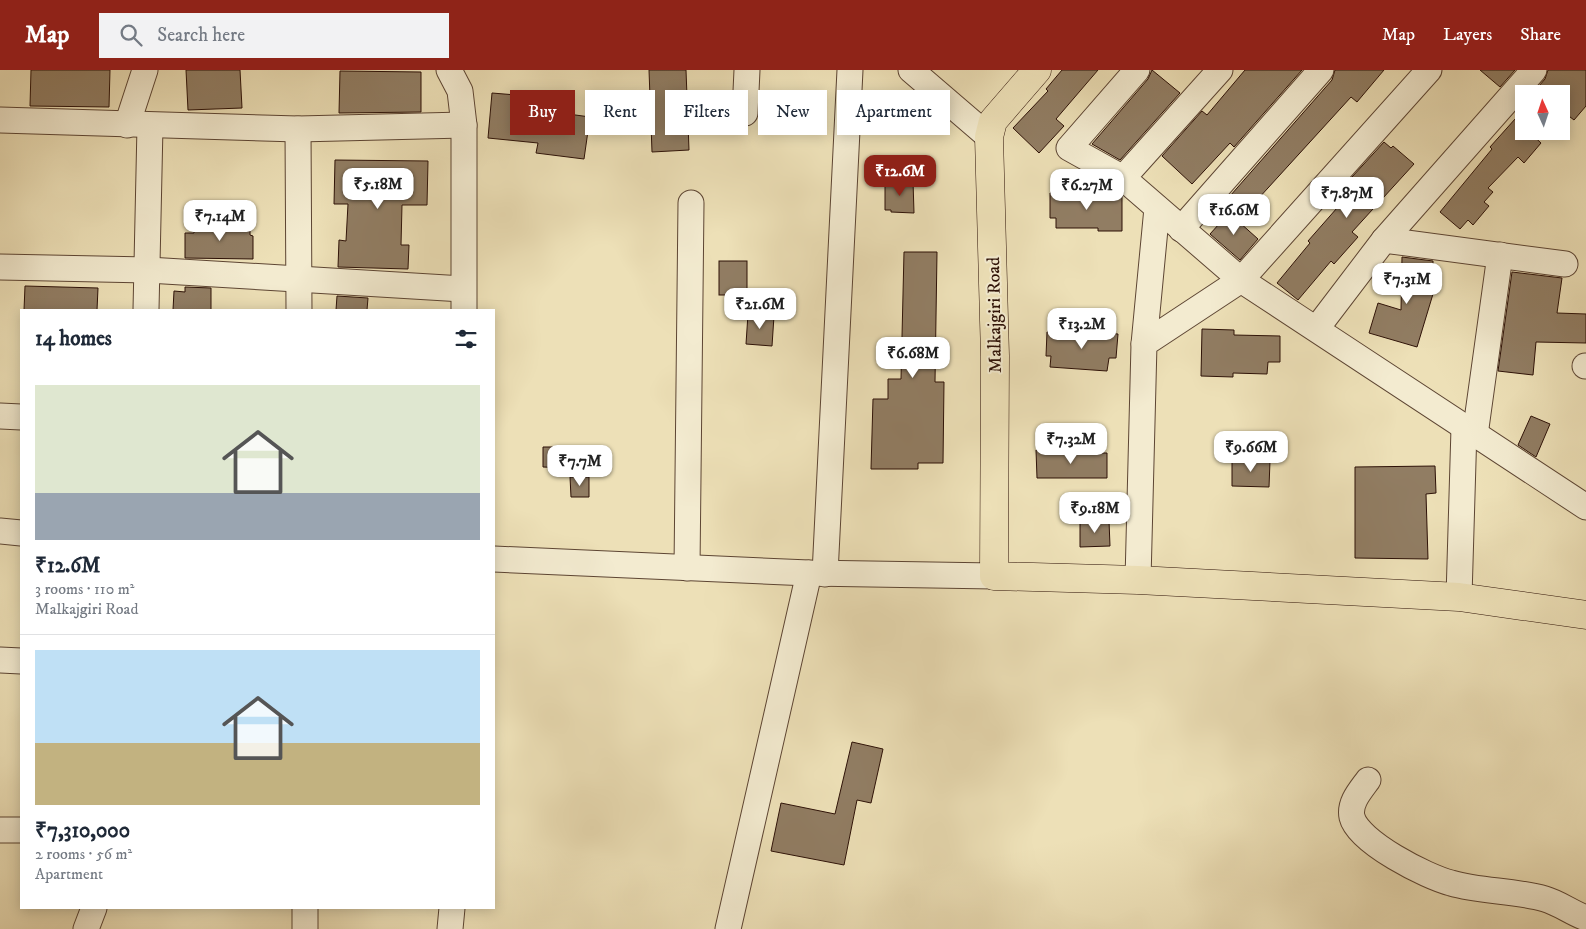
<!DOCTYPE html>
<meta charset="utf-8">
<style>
body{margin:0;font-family:"IM FELL DW Pica",serif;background:#f2f2f3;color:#1f2937;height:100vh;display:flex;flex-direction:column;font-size:19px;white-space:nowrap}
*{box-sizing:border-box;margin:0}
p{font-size:16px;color:#747a83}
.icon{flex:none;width:28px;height:28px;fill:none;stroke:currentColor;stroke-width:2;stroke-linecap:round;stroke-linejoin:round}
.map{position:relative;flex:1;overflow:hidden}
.details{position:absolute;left:20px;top:239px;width:475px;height:600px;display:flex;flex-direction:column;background:#fff;border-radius:0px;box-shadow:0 2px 12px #0003}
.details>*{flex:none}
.guide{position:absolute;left:510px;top:20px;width:475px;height:45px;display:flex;gap:10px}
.needle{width:32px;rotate:357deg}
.controls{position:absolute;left:1515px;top:15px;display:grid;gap:10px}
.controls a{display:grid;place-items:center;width:55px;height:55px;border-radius:0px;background:#fff;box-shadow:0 2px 12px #0003;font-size:25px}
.price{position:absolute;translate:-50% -42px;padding:0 11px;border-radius:10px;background:#fff;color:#222;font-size:16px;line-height:32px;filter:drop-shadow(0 1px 2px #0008)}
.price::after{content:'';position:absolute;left:50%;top:30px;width:15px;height:11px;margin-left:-8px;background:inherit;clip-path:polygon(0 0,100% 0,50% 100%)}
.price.active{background:#8f2418;color:#fff}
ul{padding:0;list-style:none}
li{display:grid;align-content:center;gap:10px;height:265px;padding:0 15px}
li+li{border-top:1px solid #e0e1e3}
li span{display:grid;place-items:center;height:155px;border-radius:0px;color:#555}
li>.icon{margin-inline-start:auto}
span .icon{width:90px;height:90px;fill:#fffc;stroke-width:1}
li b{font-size:21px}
h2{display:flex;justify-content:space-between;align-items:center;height:60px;padding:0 15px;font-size:21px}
.chip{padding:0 18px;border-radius:0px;background:#fff;box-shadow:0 2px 12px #0003;font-size:18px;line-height:45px}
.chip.active{background:#8f2418;color:#fff}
header{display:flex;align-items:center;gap:30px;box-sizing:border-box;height:70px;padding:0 25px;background:#8f2418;color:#fff}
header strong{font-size:24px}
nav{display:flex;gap:28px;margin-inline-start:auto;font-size:18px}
.search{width:350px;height:45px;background:#f2f2f3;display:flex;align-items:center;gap:12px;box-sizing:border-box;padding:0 18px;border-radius:0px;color:#747a83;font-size:19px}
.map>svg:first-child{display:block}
</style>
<header>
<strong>Map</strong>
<div class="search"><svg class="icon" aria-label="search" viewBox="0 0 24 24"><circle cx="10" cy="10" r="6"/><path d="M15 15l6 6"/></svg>Search here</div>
<nav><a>Map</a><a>Layers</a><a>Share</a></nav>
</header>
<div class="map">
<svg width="1586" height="859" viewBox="0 0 1586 859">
<rect width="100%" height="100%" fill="#ede0b7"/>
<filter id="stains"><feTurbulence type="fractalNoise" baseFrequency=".004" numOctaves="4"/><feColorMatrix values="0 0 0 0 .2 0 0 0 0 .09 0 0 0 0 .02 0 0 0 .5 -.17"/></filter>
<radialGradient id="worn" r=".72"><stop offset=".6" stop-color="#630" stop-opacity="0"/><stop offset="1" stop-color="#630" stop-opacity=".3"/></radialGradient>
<g fill="#917d63" stroke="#2d1107">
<path d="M 31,0 L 110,0 L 109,37 L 30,36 Z"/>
<path d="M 186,0 L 240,0 L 242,38 L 188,40 Z"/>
<path d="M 649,0 L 686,0 L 689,80 L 652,82 Z"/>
<path d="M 1062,0 L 1098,0 L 1056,49 L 1064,56 L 1039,83 L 1013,58 L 1048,21 L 1046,19 Z"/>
<path d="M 1152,0 L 1180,23 L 1120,90 L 1092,74 L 1148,9 Z"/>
<path d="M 1245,0 L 1302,0 L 1234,77 L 1230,73 L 1192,114 L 1162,86 L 1202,41 L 1207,45 Z"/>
<path d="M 1335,0 L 1384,0 L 1357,32 L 1351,27 L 1247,141 L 1230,126 L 1332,10 Z"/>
<path d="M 1480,0 L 1515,0 L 1500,17 Z"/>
<path d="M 1548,0 L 1586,0 L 1586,36 L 1574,50 L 1561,40 L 1561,24 L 1532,24 L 1545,9 Z"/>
<path d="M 340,1 L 421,2 L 421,42 L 339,43 Z"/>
<path d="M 492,23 L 540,27 L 539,40 L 590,47 L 584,89 L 536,83 L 538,73 L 488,68 Z"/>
<path d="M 1524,39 L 1524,61 L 1528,61 L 1541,73 L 1524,93 L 1518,87 L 1488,118 L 1493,122 L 1484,132 L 1489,136 L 1473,155 L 1468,150 L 1460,159 L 1440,142 L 1492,79 L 1490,77 Z"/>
<path d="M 1384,72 L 1391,78 L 1393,76 L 1414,94 L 1352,162 L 1358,167 L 1334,194 L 1331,191 L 1298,230 L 1277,213 L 1310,173 L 1308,171 L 1359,113 L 1352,107 Z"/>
<path d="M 335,90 L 428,91 L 427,135 L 402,135 L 401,175 L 409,175 L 408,199 L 338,197 L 339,170 L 346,171 L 348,134 L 334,134 Z"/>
<path d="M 913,111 L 914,143 L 891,142 L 891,140 L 885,140 L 885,112 Z"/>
<path d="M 1050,123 L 1118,123 L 1122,126 L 1122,161 L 1098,161 L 1098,158 L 1056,158 L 1056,148 L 1050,148 Z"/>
<path d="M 1229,143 L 1258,169 L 1240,190 L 1210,164 Z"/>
<path d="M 194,155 L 250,155 L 250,165 L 253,166 L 253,189 L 185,188 L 185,163 L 194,163 Z"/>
<path d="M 904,182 L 937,182 L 935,312 L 944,312 L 943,393 L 918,393 L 918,399 L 871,399 L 873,329 L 888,329 L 888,309 L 901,309 Z"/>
<path d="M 1402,187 L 1433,191 L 1433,224 L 1417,277 L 1369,263 L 1378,233 L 1401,240 Z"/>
<rect x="719" y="191" width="28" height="34"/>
<path d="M 1512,202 L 1562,208 L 1557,243 L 1586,244 L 1586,273 L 1536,272 L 1533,305 L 1498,301 Z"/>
<path d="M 25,216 L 98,218 L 97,240 L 24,240 Z"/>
<path d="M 185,217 L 211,218 L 211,240 L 173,240 L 174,221 L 185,222 Z"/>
<path d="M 337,226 L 368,228 L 367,240 L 336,240 Z"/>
<path d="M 748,244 L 774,246 L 772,276 L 746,274 Z"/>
<path d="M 1202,259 L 1234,260 L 1234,265 L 1280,266 L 1280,292 L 1268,292 L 1267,304 L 1233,303 L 1233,307 L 1201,306 Z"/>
<path d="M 1047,262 L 1088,265 L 1088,262 L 1118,264 L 1116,288 L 1109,288 L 1107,301 L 1050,297 L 1051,286 L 1046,286 Z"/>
<path d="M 1531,346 L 1550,354 L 1536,387 L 1518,375 Z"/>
<path d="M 543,377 L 572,377 L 572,398 L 543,397 Z"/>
<path d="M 1036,380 L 1067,380 L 1067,383 L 1107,383 L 1107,408 L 1037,408 Z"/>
<path d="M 1232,390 L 1270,391 L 1269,417 L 1232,416 Z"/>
<path d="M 1435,396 L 1436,423 L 1426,424 L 1428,489 L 1355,488 L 1355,397 Z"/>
<path d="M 570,407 L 589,407 L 589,427 L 571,427 Z"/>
<path d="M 1080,451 L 1109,451 L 1110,476 L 1080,477 Z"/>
<path d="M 852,672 L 883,679 L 871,733 L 857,730 L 844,795 L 771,781 L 781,733 L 835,744 Z"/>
</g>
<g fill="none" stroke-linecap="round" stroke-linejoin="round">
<defs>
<g id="minor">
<path d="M 449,0 L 460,21 L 464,55 L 464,240"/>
<path d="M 911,0 L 989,67"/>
<path d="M 1220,0 L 1123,108 L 1241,210 L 1586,437"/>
<path d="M 745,43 L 747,0"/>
<path d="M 0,50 L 298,59 L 464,55"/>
<path d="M 127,55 L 145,0"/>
<path d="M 298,59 L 299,240"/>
<path d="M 1123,108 L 1069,78 L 1137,0"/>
<path d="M 1181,159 L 1321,0"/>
<path d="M 1384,170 L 1565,194"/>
<path d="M 0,197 L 148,200 L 463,219"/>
<path d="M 146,240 L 150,56"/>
<path d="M 1317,258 L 1384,170 L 1534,0"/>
<path d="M 1144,274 L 1157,138"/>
<path d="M 1585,296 L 1586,296"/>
<path d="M 0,346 L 21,347"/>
<path d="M 1475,365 L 1500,185"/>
<path d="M 0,461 L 21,463"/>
<path d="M 494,489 L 809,503 L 994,506"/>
<path d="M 687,498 L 691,133"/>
<path d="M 825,504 L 850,0"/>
<path d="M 1138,510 L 1144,274 L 1241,210 L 1429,0"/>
<path d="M 1459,527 L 1464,358"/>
<path d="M 0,590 L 21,591"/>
<path d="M 1368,710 C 1360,721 1349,733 1352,747 C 1358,772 1427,807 1451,813 C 1481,822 1514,820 1545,829 C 1559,833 1572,843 1586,848"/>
<path d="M 0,760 L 21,760"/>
<path d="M 305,838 L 305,859"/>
<path d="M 86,859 L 94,838"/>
<path d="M 450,859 L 452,838"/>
<path d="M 728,859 L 809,503"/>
</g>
<path id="major" d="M 1037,0 L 993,51 L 989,67 L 995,286 L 994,506 L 1138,510 L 1459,527 L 1586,545"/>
</defs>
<use href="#minor" stroke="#5d4533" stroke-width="27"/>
<use href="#major" stroke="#2d1107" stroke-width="29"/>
<use href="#minor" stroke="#f3ebd0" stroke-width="25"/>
<use href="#major" stroke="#ede0b7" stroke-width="28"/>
</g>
<g text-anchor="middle" stroke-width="4" stroke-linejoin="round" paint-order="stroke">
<g font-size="18" fill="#2d1107" stroke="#f3ebd0">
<text transform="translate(994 245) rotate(-91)" y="6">Malkajgiri Road</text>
</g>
</g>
<rect width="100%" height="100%" filter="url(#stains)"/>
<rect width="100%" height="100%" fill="url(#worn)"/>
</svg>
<div class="controls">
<a><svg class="needle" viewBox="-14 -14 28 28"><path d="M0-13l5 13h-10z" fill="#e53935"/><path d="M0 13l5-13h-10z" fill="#747a83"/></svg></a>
</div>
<b class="price active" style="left:900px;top:127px">₹12.6M</b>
<b class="price" style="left:378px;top:140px">₹5.18M</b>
<b class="price" style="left:1087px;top:141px">₹6.27M</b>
<b class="price" style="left:1347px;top:149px">₹7.87M</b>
<b class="price" style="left:1234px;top:166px">₹16.6M</b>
<b class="price" style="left:220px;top:172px">₹7.14M</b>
<b class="price" style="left:1407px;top:235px">₹7.31M</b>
<b class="price" style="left:760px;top:260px">₹21.6M</b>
<b class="price" style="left:1082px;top:280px">₹13.2M</b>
<b class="price" style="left:913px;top:309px">₹6.68M</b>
<b class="price" style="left:1071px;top:395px">₹7.32M</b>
<b class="price" style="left:1251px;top:403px">₹9.66M</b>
<b class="price" style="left:580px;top:417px">₹7.7M</b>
<b class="price" style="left:1095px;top:464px">₹9.18M</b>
<div class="guide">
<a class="chip active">Buy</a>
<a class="chip">Rent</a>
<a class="chip">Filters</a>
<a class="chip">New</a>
<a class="chip">Apartment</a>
</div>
<section class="details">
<h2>14 homes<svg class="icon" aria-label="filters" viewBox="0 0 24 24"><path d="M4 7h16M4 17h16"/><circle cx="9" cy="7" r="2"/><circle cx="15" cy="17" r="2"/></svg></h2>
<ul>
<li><span style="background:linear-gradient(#dfe7d0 70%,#9aa5b1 0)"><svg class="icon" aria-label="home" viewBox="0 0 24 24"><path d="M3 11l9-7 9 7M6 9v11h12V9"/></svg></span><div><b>₹12.6M</b><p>3 rooms · 110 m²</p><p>Malkajgiri Road</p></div></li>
<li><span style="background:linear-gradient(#bfe0f5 60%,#c2b280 0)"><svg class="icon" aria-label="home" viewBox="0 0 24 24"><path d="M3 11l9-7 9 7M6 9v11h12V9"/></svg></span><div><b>₹7,310,000</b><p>2 rooms · 56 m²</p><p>Apartment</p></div></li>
</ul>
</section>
</div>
